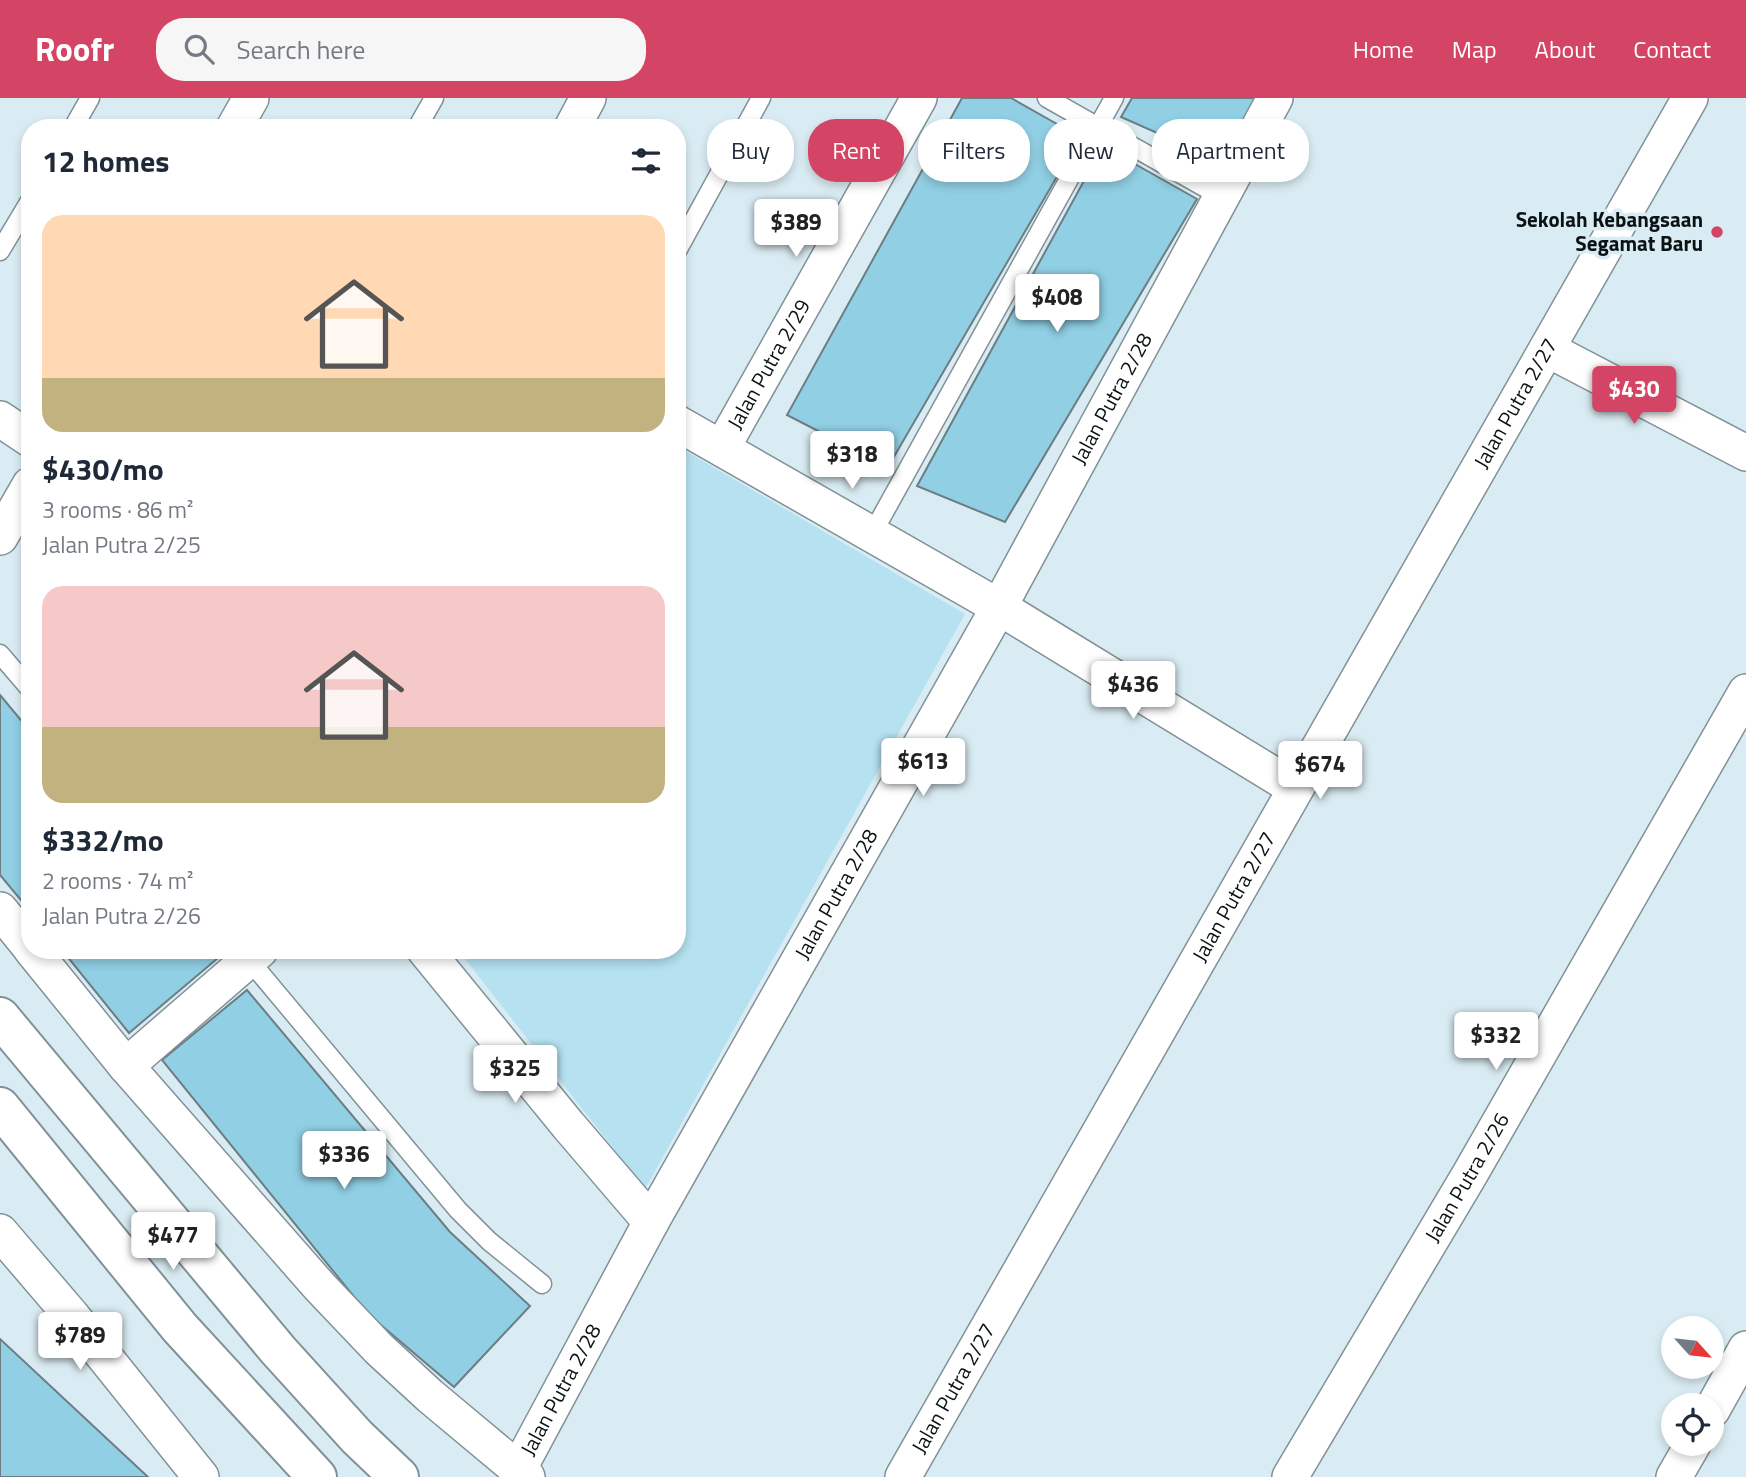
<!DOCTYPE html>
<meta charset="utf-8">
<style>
body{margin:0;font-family:"Titillium Web",sans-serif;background:#f6f6f7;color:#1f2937;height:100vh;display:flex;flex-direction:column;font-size:26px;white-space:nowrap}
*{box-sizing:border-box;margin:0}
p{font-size:23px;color:#747a83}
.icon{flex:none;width:38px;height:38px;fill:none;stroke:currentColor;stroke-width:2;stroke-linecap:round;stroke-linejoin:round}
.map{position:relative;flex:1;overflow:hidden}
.panel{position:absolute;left:21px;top:21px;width:665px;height:840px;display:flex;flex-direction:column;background:#fff;border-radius:28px;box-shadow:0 4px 10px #0003}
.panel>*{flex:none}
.banner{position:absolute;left:707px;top:21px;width:665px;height:63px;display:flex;gap:14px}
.needle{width:46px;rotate:117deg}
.buttons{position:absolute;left:1661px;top:1218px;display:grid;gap:14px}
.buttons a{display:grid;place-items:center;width:63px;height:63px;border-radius:50%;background:#fff;box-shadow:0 4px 10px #0003;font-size:35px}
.price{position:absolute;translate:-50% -60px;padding:0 16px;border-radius:7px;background:#fff;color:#222;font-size:23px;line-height:46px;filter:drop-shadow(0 2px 4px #0008)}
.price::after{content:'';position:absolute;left:50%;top:42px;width:21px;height:16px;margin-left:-10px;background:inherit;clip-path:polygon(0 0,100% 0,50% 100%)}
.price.selected{background:#d44465;color:#fff}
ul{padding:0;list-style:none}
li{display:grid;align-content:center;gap:14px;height:371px;padding:0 21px}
li span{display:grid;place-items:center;height:217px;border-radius:21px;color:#555}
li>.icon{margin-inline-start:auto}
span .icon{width:126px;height:126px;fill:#fffc;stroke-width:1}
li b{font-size:30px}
h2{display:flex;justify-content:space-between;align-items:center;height:84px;padding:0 21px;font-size:30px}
.chip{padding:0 24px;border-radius:28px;background:#fff;box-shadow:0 4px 10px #0003;font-size:24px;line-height:63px}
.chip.selected{background:#d44465;color:#fff}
header{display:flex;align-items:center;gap:42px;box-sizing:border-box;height:98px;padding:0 35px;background:#d44465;color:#fff}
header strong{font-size:33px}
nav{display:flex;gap:38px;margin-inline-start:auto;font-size:24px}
.search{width:490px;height:63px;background:#f6f6f7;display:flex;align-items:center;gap:18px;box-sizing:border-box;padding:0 24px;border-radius:28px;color:#747a83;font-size:26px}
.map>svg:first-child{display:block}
</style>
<header>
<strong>Roofr</strong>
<div class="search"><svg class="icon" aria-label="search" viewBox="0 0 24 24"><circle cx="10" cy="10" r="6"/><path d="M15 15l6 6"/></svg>Search here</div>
<nav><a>Home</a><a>Map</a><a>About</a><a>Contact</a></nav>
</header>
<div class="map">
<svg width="1746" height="1379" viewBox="0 0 1746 1379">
<rect width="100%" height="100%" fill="#daecf3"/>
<path fill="#b5e1f0" d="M 677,348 L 965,516 L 645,1091 L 458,852 L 677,852 Z"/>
<g fill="#91cfe4" stroke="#6c7d83" stroke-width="2">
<path d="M 962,0 L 1011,0 L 1080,39 L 888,369 L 787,317 Z"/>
<path d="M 1132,0 L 1259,0 L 1225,65 L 1121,19 Z"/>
<path d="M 1103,48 L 1197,101 L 1005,424 L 917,388 Z"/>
<path d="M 0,597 L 30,633 L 30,813 L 0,777 Z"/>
<path d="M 62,852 L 211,852 L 218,860 L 129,935 Z"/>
<path d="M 247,892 L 450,1134 L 530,1208 L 454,1289 L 368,1216 L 162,962 Z"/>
<path d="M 0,1241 L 148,1379 L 0,1379 Z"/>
</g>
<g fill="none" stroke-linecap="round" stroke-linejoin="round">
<defs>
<g id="service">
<path d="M 1047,0 L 1220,98"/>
<path d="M 73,30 L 90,0"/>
<path d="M 417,30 L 434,0"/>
<path d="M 0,153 L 30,103"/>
<path d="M 677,153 L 761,0"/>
<path d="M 872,436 L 1114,0"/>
<path d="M 0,556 L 30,591"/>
<path d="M 245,857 L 458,1112 L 489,1143 L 542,1186"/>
</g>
<g id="minor">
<path d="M 234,30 L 251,0"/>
<path d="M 572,30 L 588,0"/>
<path d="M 1547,251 L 1746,355"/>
<path d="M 0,321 L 30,341"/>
<path d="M 677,325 L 999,509 L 1295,690"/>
<path id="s1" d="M 722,350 L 919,0"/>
<path d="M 0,439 L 30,387"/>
<path d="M 0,812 L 30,849"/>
<path d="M 32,852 L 126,968 L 320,1189 L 379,1251 L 430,1298 L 527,1379"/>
<path d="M 425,852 L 568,1027 L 651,1124"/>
<path d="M 126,968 L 260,852"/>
<path d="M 0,1134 L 71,1217 L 201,1379"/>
<path d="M 1712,1312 L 1746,1251"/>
<path id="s2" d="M 518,1372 L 651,1124 L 999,509 L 1275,0"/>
<path id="s3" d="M 903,1379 L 1690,0"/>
<path id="s4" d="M 1290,1379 L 1470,1076 L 1746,594"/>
<path d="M 1674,1379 L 1693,1346"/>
</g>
<g id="tertiary">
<path d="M 0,919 L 278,1252 L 357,1339 L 399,1379"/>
<path d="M 0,1009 L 180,1230 L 317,1379"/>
</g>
</defs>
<use href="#service" stroke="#809197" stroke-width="21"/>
<use href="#minor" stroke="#809197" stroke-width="38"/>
<use href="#tertiary" stroke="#809197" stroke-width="42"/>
<use href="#service" stroke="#fff" stroke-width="18"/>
<use href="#minor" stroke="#fff" stroke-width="35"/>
<use href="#tertiary" stroke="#fff" stroke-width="38"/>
</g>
<circle fill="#d44465" stroke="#daecf3" stroke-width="2.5" cx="1717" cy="134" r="7"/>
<g text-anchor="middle" stroke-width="7" stroke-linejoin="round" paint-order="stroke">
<g font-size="21" font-weight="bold" fill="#0b1214" stroke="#daecf3" text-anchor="end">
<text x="1703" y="129">Sekolah Kebangsaan<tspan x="1703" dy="24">Segamat Baru</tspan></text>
</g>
<g font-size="21" fill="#0b1214" stroke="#daecf3">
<text dy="7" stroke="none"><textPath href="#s1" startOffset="96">Jalan Putra 2/29</textPath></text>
<text dy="7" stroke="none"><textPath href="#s2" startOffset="1225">Jalan Putra 2/28</textPath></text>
<text dy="7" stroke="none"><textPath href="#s3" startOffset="1236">Jalan Putra 2/27</textPath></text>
<text dy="7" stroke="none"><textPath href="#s2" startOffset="658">Jalan Putra 2/28</textPath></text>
<text dy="7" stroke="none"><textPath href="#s3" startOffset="668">Jalan Putra 2/27</textPath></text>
<text dy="7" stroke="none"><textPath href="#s4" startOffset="348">Jalan Putra 2/26</textPath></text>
<text dy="7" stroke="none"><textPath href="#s3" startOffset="102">Jalan Putra 2/27</textPath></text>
<text dy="7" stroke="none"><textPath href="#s2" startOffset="91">Jalan Putra 2/28</textPath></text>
</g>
</g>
</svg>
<div class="buttons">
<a><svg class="needle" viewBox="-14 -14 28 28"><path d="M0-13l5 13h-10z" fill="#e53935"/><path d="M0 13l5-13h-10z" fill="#747a83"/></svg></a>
<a><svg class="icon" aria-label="locate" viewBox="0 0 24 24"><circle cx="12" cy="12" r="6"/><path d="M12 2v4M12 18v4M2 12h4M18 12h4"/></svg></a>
</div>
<b class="price" style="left:796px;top:161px">$389</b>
<b class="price" style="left:1057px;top:236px">$408</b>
<b class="price selected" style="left:1634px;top:328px">$430</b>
<b class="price" style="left:852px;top:393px">$318</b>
<b class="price" style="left:1133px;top:623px">$436</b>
<b class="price" style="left:923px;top:700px">$613</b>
<b class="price" style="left:1320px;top:703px">$674</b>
<b class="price" style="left:1496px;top:974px">$332</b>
<b class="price" style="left:515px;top:1007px">$325</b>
<b class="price" style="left:344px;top:1093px">$336</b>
<b class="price" style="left:173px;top:1174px">$477</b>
<b class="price" style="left:80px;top:1274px">$789</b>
<div class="banner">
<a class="chip">Buy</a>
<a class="chip selected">Rent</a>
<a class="chip">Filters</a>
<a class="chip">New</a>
<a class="chip">Apartment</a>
</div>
<section class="panel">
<h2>12 homes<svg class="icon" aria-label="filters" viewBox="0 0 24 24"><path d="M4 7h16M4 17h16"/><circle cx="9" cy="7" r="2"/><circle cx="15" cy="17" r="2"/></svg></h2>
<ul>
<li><span style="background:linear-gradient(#ffd9b3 75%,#c2b280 0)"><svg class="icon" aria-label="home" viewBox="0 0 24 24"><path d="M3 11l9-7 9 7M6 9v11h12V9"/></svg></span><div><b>$430/mo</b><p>3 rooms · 86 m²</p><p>Jalan Putra 2/25</p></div></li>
<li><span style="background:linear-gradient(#f6c9c9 65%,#c2b280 0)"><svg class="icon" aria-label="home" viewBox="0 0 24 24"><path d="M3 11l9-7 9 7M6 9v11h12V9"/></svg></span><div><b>$332/mo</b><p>2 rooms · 74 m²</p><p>Jalan Putra 2/26</p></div></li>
</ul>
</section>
</div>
